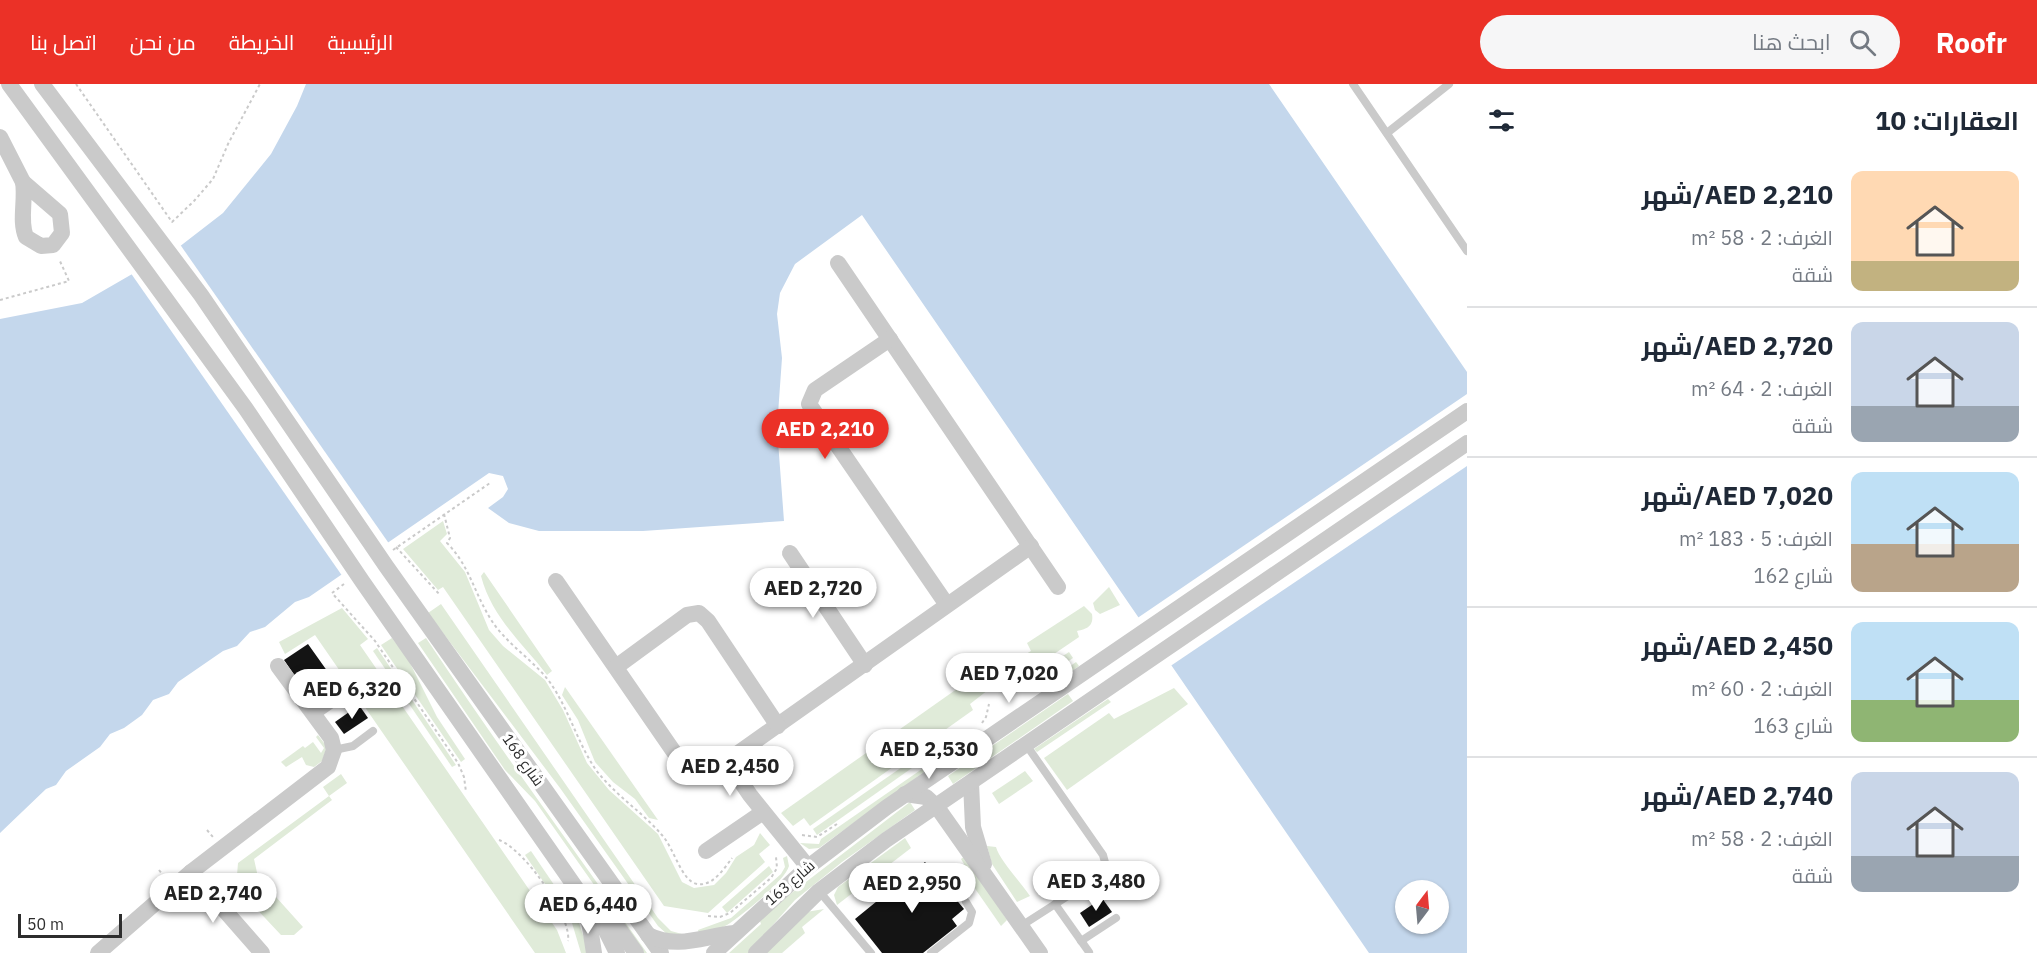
<!DOCTYPE html>
<html lang="ar">
<meta charset="utf-8">
<style>
body{margin:0;font-family:"IBM Plex Sans",Cairo,sans-serif;background:#f6f6f7;color:#1f2937;direction:rtl;height:100vh;display:flex;flex-direction:column;font-size:22px;white-space:nowrap}
*{box-sizing:border-box;margin:0}
p{font-size:20px;color:#747a83}
.icon{flex:none;width:33px;height:33px;fill:none;stroke:currentColor;stroke-width:2;stroke-linecap:round;stroke-linejoin:round}
.map{position:relative;flex:1;overflow:hidden;direction:ltr}
.panel{display:flex;flex-direction:column;background:#fff;width:570px}
.panel>*{flex:none}
.needle{width:39px;rotate:16deg}
.buttons{position:absolute;left:1395px;top:796px;display:grid;gap:12px}
.buttons a{display:grid;place-items:center;width:54px;height:54px;border-radius:50%;background:#fff;box-shadow:0 2px 4px #0004;font-size:30px}
.scale{position:absolute;left:18px;bottom:15px;width:104px;box-sizing:border-box;padding-left:6px;border:3px solid #2d2d2d;border-top:0;font-size:16px;line-height:21px;white-space:nowrap;color:#2d2d2d;-webkit-text-stroke:4px #fff;paint-order:stroke}
.price{position:absolute;translate:-50% -51px;padding:0 14px;border-radius:21px;background:#fff;color:#222;font-size:20px;line-height:39px;filter:drop-shadow(0 2px 3px #0008)}
.price::after{content:'';position:absolute;left:50%;top:36px;width:18px;height:14px;margin-left:-9px;background:inherit;clip-path:polygon(0 0,100% 0,50% 100%)}
.price.active{background:#eb3127;color:#fff}
ul{padding:0;list-style:none}
li{display:flex;align-items:center;gap:18px;height:150px;padding:0 18px}
li+li{border-top:2px solid #e0e1e3}
li span{display:grid;place-items:center;flex:none;width:168px;height:120px;border-radius:12px;color:#555}
li>.icon{margin-inline-start:auto}
span .icon{width:72px;height:72px;fill:#fffc;stroke-width:1}
li b{font-size:26px}
h2{display:flex;justify-content:space-between;align-items:center;height:72px;padding:0 18px;font-size:26px}
header{display:flex;align-items:center;gap:36px;box-sizing:border-box;height:84px;padding:0 30px;background:#eb3127;color:#fff}
header strong{font-size:28px}
nav{display:flex;gap:33px;margin-inline-start:auto;font-size:21px}
.search{width:420px;height:54px;background:#f6f6f7;display:flex;align-items:center;gap:15px;box-sizing:border-box;padding:0 21px;border-radius:33px;color:#747a83;font-size:22px}
main{display:flex;flex:1;min-height:0}
.map>svg:first-child{display:block}
</style>
<header>
<strong>Roofr</strong>
<div class="search"><svg class="icon" aria-label="search" viewBox="0 0 24 24"><circle cx="10" cy="10" r="6"/><path d="M15 15l6 6"/></svg>ابحث هنا</div>
<nav><a>الرئيسية</a><a>الخريطة</a><a>من نحن</a><a>اتصل بنا</a></nav>
</header>
<main>
<section class="panel">
<h2>العقارات: 10<svg class="icon" aria-label="filters" viewBox="0 0 24 24"><path d="M4 7h16M4 17h16"/><circle cx="9" cy="7" r="2"/><circle cx="15" cy="17" r="2"/></svg></h2>
<ul>
<li><span style="background:linear-gradient(#ffd9b3 75%,#c2b280 0)"><svg class="icon" aria-label="home" viewBox="0 0 24 24"><path d="M3 11l9-7 9 7M6 9v11h12V9"/></svg></span><div><b>AED 2,210/شهر</b><p>الغرف: 2 · 58 m²</p><p>شقة</p></div></li>
<li><span style="background:linear-gradient(#c9d6e8 70%,#9aa5b1 0)"><svg class="icon" aria-label="home" viewBox="0 0 24 24"><path d="M3 11l9-7 9 7M6 9v11h12V9"/></svg></span><div><b>AED 2,720/شهر</b><p>الغرف: 2 · 64 m²</p><p>شقة</p></div></li>
<li><span style="background:linear-gradient(#bfe0f5 60%,#b9a48a 0)"><svg class="icon" aria-label="home" viewBox="0 0 24 24"><path d="M3 11l9-7 9 7M6 9v11h12V9"/></svg></span><div><b>AED 7,020/شهر</b><p>الغرف: 5 · 183 m²</p><p>شارع 162</p></div></li>
<li><span style="background:linear-gradient(#bfe0f5 65%,#8fb573 0)"><svg class="icon" aria-label="home" viewBox="0 0 24 24"><path d="M3 11l9-7 9 7M6 9v11h12V9"/></svg></span><div><b>AED 2,450/شهر</b><p>الغرف: 2 · 60 m²</p><p>شارع 163</p></div></li>
<li><span style="background:linear-gradient(#c9d6e8 70%,#9aa5b1 0)"><svg class="icon" aria-label="home" viewBox="0 0 24 24"><path d="M3 11l9-7 9 7M6 9v11h12V9"/></svg></span><div><b>AED 2,740/شهر</b><p>الغرف: 2 · 58 m²</p><p>شقة</p></div></li>
</ul>
</section>
<div class="map">
<svg width="1467" height="869" viewBox="0 0 1467 869">
<rect width="100%" height="100%" fill="#fff"/>
<g fill="#e0ebd9">
<path d="M 443,437 L 447,450 L 440,457 L 465,488 L 489,546 L 503,562 L 545,596 L 563,626 L 587,679 L 609,706 L 658,750 L 682,798 L 694,804 L 714,801 L 726,789 L 736,773 L 754,761 L 760,749 L 770,761 L 759,770 L 765,778 L 708,829 L 664,822 L 443,503 L 438,506 L 403,465 Z"/>
<path d="M 484,488 L 552,587 L 547,591 C 522,558 492,534 481,492 Z"/>
<path d="M 1109,503 L 1120,521 L 1100,530 L 1095,526 L 1093,519 Z"/>
<path d="M 441,520 L 658,834 L 671,847 L 682,850 L 668,851 L 658,842 L 560,704 L 428,529 Z"/>
<path d="M 1084,522 L 1092,530 C 1094,542 1087,545 1077,547 L 1079,553 L 1035,583 L 1026,570 L 1031,567 L 1027,559 Z"/>
<path d="M 342,524 L 368,555 L 360,561 L 557,846 L 566,869 L 535,869 L 315,551 L 285,570 L 279,558 Z"/>
<path d="M 392,554 L 408,575 L 437,633 L 465,675 L 461,678 L 381,561 Z"/>
<path d="M 426,554 C 497,661 573,764 647,869 L 642,869 L 535,717 L 505,686 L 418,559 Z"/>
<path d="M 377,564 L 456,681 L 452,683 L 373,567 Z"/>
<path d="M 1069,568 L 1073,574 L 1045,593 L 1046,599 L 1076,578 L 1079,582 C 1061,595 1043,614 1020,605 L 1021,602 L 1033,605 L 1045,601 L 1037,589 Z"/>
<path d="M 981,592 L 988,599 L 988,606 L 970,620 L 973,626 L 810,742 L 804,734 L 793,742 L 781,729 L 971,595 Z"/>
<path d="M 565,603 L 658,736 L 649,734 L 635,715 L 613,698 L 595,678 L 578,636 L 562,611 Z"/>
<path d="M 1174,604 L 1188,620 L 1067,706 L 1044,674 L 1109,629 L 1114,635 Z"/>
<path d="M 1068,610 L 1073,617 L 953,700 L 948,692 Z"/>
<path d="M 1108,615 L 1111,618 L 1037,668 L 1034,665 Z"/>
<path d="M 318,651 L 327,663 L 322,677 L 314,683 L 306,681 L 302,673 L 286,683 L 281,678 L 303,662 L 305,664 L 313,658 L 321,669 L 324,664 L 316,653 Z"/>
<path d="M 915,674 L 919,679 L 817,751 L 813,745 Z"/>
<path d="M 922,685 L 924,688 L 819,764 L 809,765 L 800,759 L 819,760 L 821,755 Z"/>
<path d="M 1025,687 L 1033,697 L 999,720 L 992,709 Z"/>
<path d="M 341,690 L 347,699 L 329,712 L 332,716 L 254,775 L 258,793 L 303,843 L 294,851 L 281,851 L 236,803 L 238,779 L 329,712 L 323,703 Z"/>
<path d="M 910,718 L 915,726 L 842,778 L 795,816 L 748,869 L 729,869 L 761,840 L 759,834 Z"/>
<path d="M 905,754 L 911,764 L 837,821 L 834,811 L 838,803 Z"/>
<path d="M 987,762 L 996,763 C 999,775 1021,799 1030,812 L 1017,818 L 992,780 Z"/>
<path d="M 531,767 L 578,836 L 589,869 L 581,869 L 572,839 L 525,771 Z"/>
<path d="M 787,772 L 789,782 C 785,797 741,832 727,841 C 718,846 709,847 699,850 L 698,846 L 731,834 L 781,790 L 785,783 L 783,774 Z"/>
<path d="M 965,772 L 1007,836 L 1001,842 L 960,783 L 964,780 L 961,775 Z"/>
<path d="M 769,782 L 773,788 L 727,829 L 722,823 Z"/>
<path d="M 824,825 L 802,843 L 805,849 L 782,869 L 766,869 L 806,828 Z"/>
</g>
<path fill="#c4d7ec" fill-rule="evenodd" d="M 306,0 L 1269,0 L 1467,288 L 1467,869 L 1369,869 L 862,131 L 795,180 L 780,209 L 777,230 L 782,274 L 777,344 L 784,437 L 643,447 L 539,447 L 509,439 L 488,424 L 503,413 L 508,405 L 503,392 L 489,389 L 309,513 L 295,518 L 265,543 L 250,548 L 237,562 L 223,567 L 178,598 L 169,610 L 153,616 L 142,631 L 124,644 L 110,650 L 100,663 L 66,687 L 56,701 L 46,705 L 0,749 L 0,235 L 82,219 L 179,163 L 223,129 L 271,70 L 297,22 ZM 1406,807 L 1438,807 L 1438,840 L 1406,840 Z"/>
<g fill="#fff">
<path d="M 179,159 L 390,461 L 343,493 L 130,188 Z"/>
<path d="M 1467,310 L 1467,382 L 1169,583 L 1136,535 Z"/>
</g>
<g fill="#141414">
<path d="M 308,560 L 335,598 L 319,609 L 313,618 L 284,576 Z"/>
<path d="M 359,621 L 368,634 L 344,650 L 335,638 Z"/>
<path d="M 925,778 L 964,825 L 952,835 L 957,842 L 923,869 L 882,869 L 855,835 Z"/>
<path d="M 1102,814 L 1112,828 L 1089,843 L 1080,829 Z"/>
</g>
<g fill="none" stroke-linecap="round" stroke-linejoin="round">
<g stroke="#cacaca" stroke-width="2" stroke-dasharray="3 3" stroke-linecap="butt">
<path d="M 76,0 L 172,138 L 194,117 L 213,95 L 228,60 L 260,0"/>
<path d="M 0,216 L 69,197 L 59,175"/>
<path d="M 444,430 L 450,454 L 447,459 C 469,481 474,508 490,534 C 505,559 531,574 549,597 C 569,625 577,658 596,686 C 614,710 641,727 661,750 C 674,763 681,797 697,800 C 712,803 724,785 732,774"/>
<path d="M 396,463 L 440,511"/>
<path d="M 393,466 L 490,399"/>
<path d="M 344,500 L 332,509 L 375,557 L 458,679 L 464,693 L 466,708"/>
<path d="M 982,639 L 986,633 L 989,620"/>
<path d="M 207,746 L 213,753"/>
<path d="M 802,751 L 817,753 L 837,740"/>
<path d="M 499,756 C 523,764 572,832 568,857"/>
<path d="M 159,786 L 163,791"/>
<path d="M 708,832 L 720,833 L 730,829 L 771,794 L 777,784 L 776,773"/>
</g>
<g stroke="#cacaca" stroke-width="8">
<path d="M 1353,0 L 1467,167"/>
<path d="M 1387,49 L 1449,0"/>
<path d="M 315,632 L 345,611"/>
<path d="M 334,666 L 353,662 L 373,647"/>
<path d="M 819,807 L 871,869"/>
<path d="M 1055,820 L 1089,868"/>
<path d="M 1021,842 L 1099,792 L 1106,782 L 1103,771 L 1027,662"/>
<path d="M 1081,857 L 1116,834"/>
<path d="M 931,869 L 969,839 L 972,828 L 966,818"/>
</g>
<g stroke="#cacaca" stroke-width="16">
<path d="M 9,0 L 246,325 L 362,497 L 606,847 L 617,869"/>
<path d="M 42,0 L 201,211 L 386,482 L 661,869"/>
<path d="M 0,53 L 23,98"/>
<path d="M 23,98 L 60,130 L 62,149 L 53,161 L 41,162 L 26,153 C 19,137 26,116 23,98 Z"/>
<path d="M 838,179 L 1058,503"/>
<path d="M 890,255 L 815,306 L 809,320 L 947,521"/>
<path d="M 790,469 L 865,581"/>
<path d="M 556,497 L 676,671 C 691,688 709,689 727,677 L 1031,462"/>
<path d="M 616,583 L 687,531 L 699,529 L 708,537 L 778,642"/>
<path d="M 727,677 L 750,711 L 808,783"/>
<path d="M 971,699 L 973,743 L 984,780"/>
<path d="M 905,710 L 926,713 L 937,723 L 1040,869"/>
<path d="M 706,767 L 763,728"/>
<path d="M 191,788 L 262,869"/>
<path d="M 587,824 L 594,869"/>
<path d="M 604,824 L 636,869"/>
<path d="M 648,851 C 678,866 704,852 735,849"/>
<path d="M 98,869 L 191,788 L 328,683 L 334,666 L 331,654 L 278,582"/>
<path d="M 714,869 L 808,783 L 887,723 L 1467,327"/>
<path d="M 756,869 L 819,807 L 886,756 L 1467,359"/>
</g>
</g>
<g text-anchor="middle" stroke-width="6" stroke-linejoin="round" paint-order="stroke">
<g font-size="15" fill="#2d2d2d" stroke="#fff">
<text transform="translate(523 676) rotate(55)" y="5">شارع 168</text>
<text transform="translate(790 799) rotate(-41)" y="5">شارع 163</text>
</g>
</g>
</svg>
<div class="buttons">
<a><svg class="needle" viewBox="-14 -14 28 28"><path d="M0-13l5 13h-10z" fill="#e53935"/><path d="M0 13l5-13h-10z" fill="#747a83"/></svg></a>
</div>
<div class="scale">50 m</div>
<b class="price active" style="left:825px;top:376px">AED 2,210</b>
<b class="price" style="left:813px;top:535px">AED 2,720</b>
<b class="price" style="left:1009px;top:620px">AED 7,020</b>
<b class="price" style="left:352px;top:636px">AED 6,320</b>
<b class="price" style="left:929px;top:696px">AED 2,530</b>
<b class="price" style="left:730px;top:713px">AED 2,450</b>
<b class="price" style="left:1096px;top:828px">AED 3,480</b>
<b class="price" style="left:912px;top:830px">AED 2,950</b>
<b class="price" style="left:213px;top:840px">AED 2,740</b>
<b class="price" style="left:588px;top:851px">AED 6,440</b>
</div>
</main>
